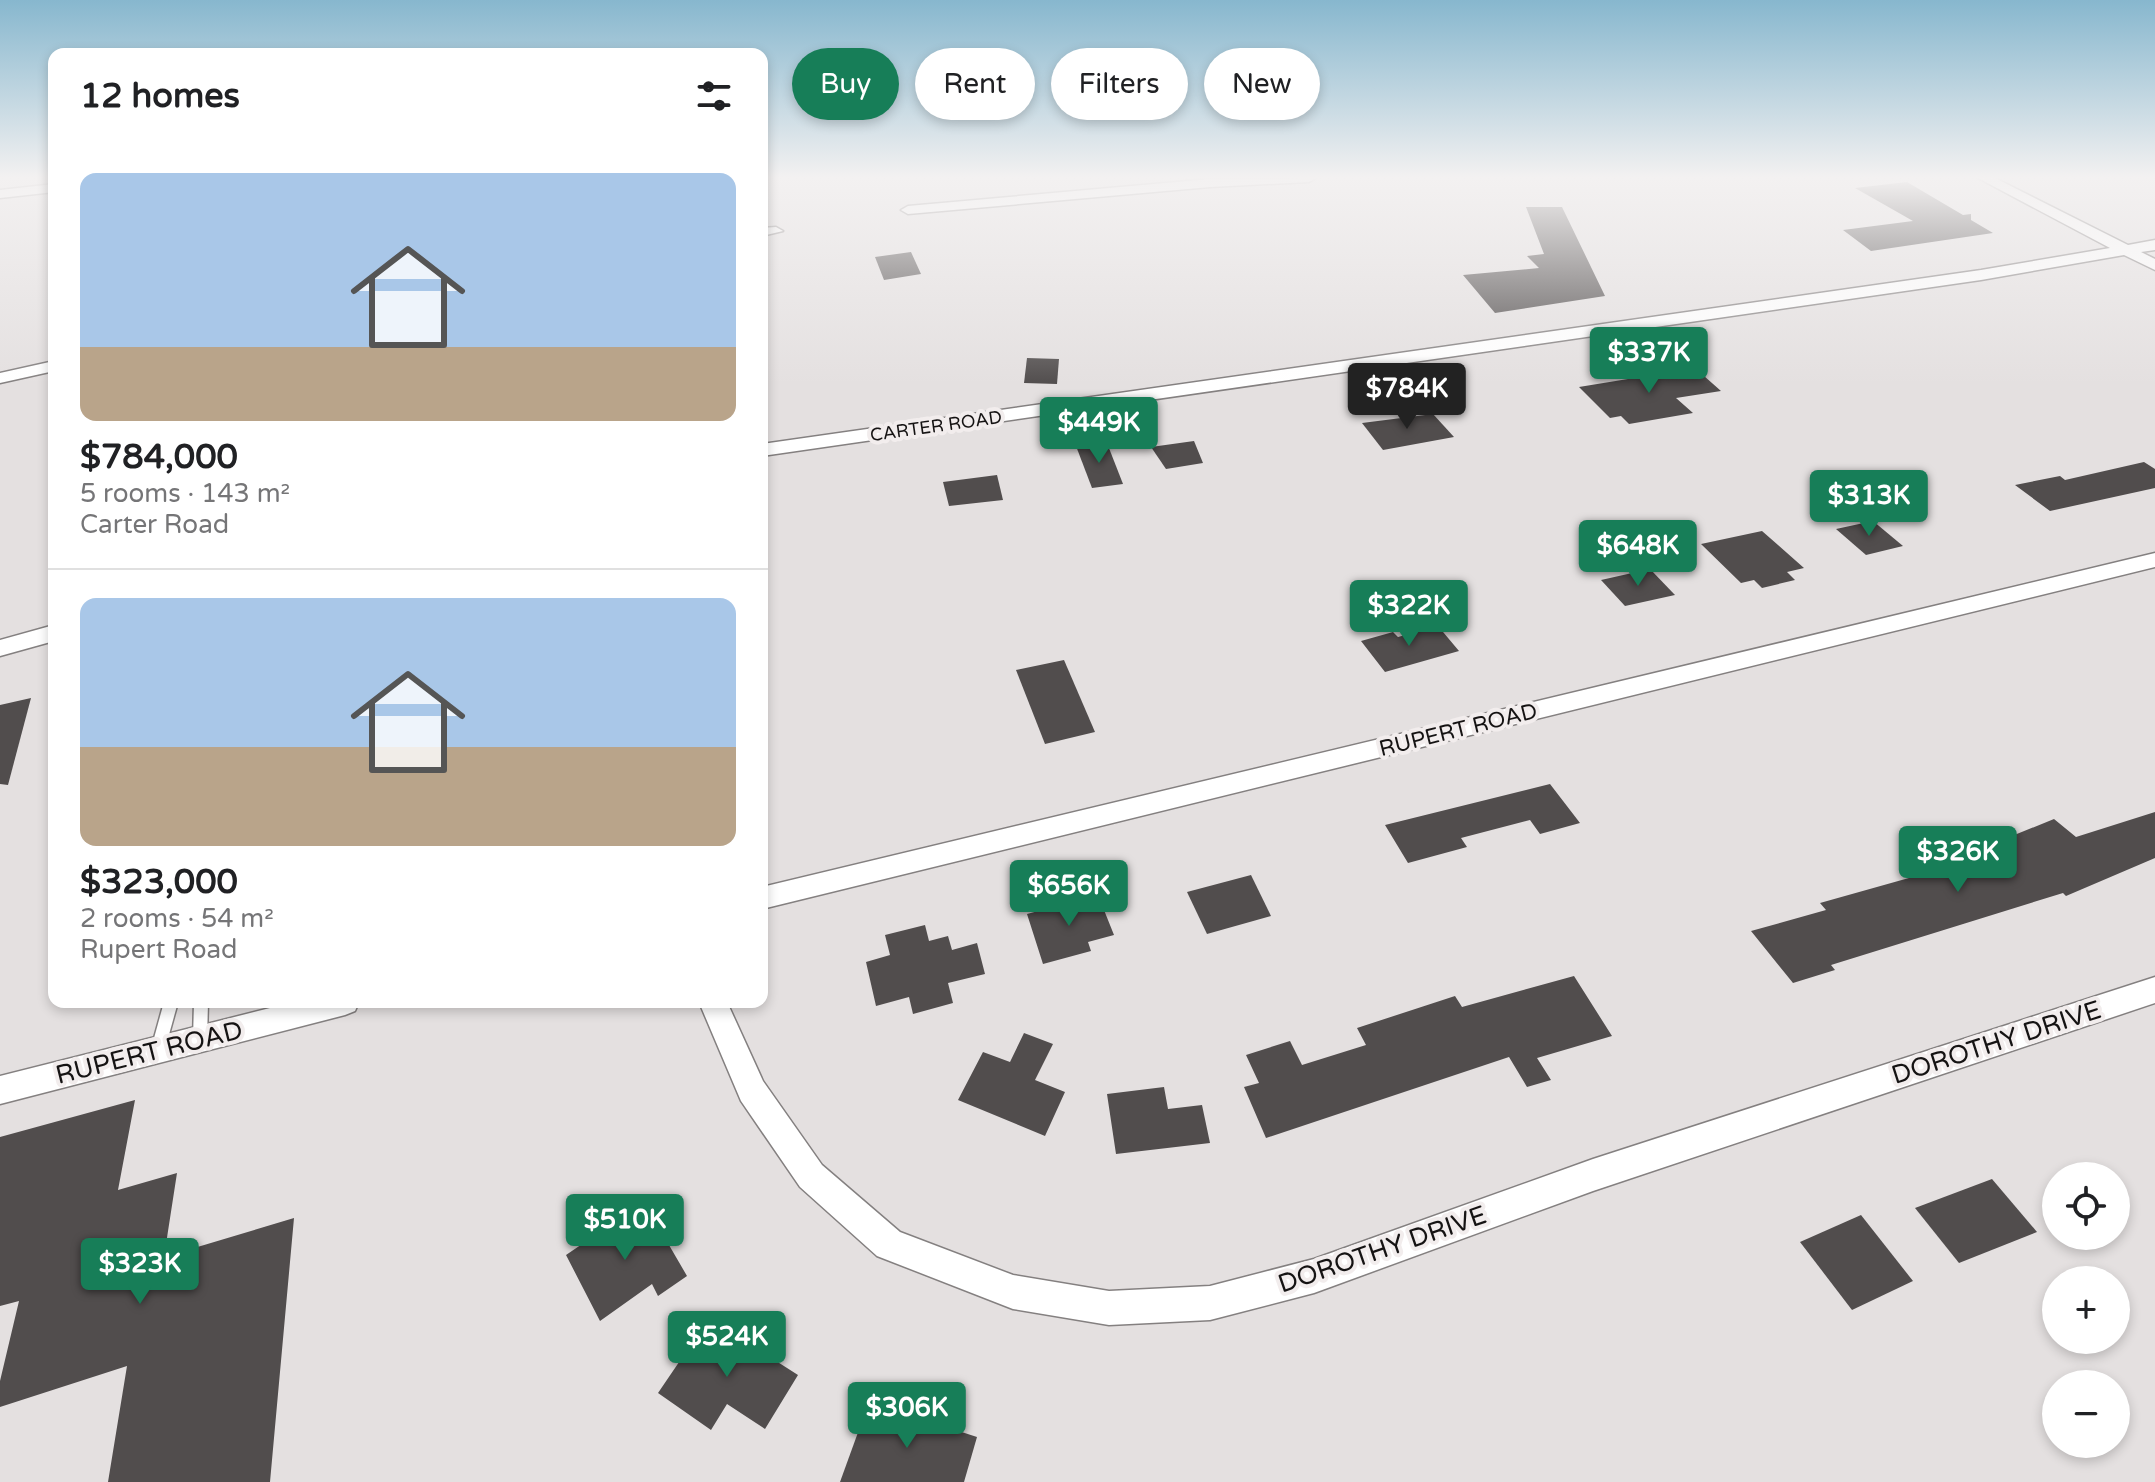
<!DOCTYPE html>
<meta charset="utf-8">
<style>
body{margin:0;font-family:"Varela Round",sans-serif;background:#f2f2f2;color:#202124;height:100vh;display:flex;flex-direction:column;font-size:30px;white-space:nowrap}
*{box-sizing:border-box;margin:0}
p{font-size:26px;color:#757577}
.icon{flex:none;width:44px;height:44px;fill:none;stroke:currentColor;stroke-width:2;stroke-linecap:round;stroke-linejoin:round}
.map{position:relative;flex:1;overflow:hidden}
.details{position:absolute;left:48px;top:48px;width:720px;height:960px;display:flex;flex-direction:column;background:#fff;border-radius:16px;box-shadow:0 4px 12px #0003}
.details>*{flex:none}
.guide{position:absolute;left:792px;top:48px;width:760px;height:72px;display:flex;gap:16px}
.controls{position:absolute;left:2042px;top:1162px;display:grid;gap:16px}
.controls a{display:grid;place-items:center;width:88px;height:88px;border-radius:50%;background:#fff;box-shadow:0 4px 12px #0003;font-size:40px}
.price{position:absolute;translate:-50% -68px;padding:0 18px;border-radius:8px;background:#177e58;color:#fff;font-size:26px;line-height:52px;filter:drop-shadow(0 2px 4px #0008)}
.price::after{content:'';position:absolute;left:50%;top:48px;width:24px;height:18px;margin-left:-12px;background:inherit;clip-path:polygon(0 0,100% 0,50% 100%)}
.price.active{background:#222;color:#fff}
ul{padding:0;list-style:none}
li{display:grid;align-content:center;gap:16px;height:424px;padding:0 32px}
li+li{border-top:2px solid #e0e0e0}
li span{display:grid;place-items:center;height:248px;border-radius:16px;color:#555}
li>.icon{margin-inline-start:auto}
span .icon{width:144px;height:144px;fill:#fffc;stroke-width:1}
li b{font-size:34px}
h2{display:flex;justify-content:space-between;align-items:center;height:96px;padding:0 32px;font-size:34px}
.pill{padding:0 28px;border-radius:36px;background:#fff;box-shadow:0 4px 12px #0003;font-size:28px;line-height:72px}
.pill.active{background:#177e58;color:#fff}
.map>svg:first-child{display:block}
</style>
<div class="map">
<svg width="2155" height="1482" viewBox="0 0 2155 1482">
<rect width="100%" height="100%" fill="#e4e0e0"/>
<g fill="#514d4d">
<path d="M 1907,182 L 1963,215 L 1971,214 L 1971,220 L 1993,233 L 1871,251 L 1843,230 L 1913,221 L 1855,188 Z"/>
<path d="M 1526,207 L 1562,207 L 1605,296 L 1495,313 L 1463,275 L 1539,268 L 1527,256 L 1544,254 Z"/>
<path d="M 911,252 L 921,274 L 884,280 L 875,257 Z"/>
<path d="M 1027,358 L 1059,359 L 1057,384 L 1024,383 Z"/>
<path d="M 1695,368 L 1721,391 L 1676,398 L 1693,413 L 1629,424 L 1621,416 L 1610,418 L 1579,387 Z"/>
<path d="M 1433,414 L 1454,437 L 1383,450 L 1362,423 Z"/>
<path d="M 1194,441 L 1203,463 L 1166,469 L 1151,447 Z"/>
<path d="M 1107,443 L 1123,484 L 1092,488 L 1076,446 Z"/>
<path d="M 2144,462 L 2155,469 L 2155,488 L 2050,511 L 2015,485 L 2060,476 L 2065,480 Z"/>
<path d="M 997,475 L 1003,500 L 949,506 L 943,482 Z"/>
<path d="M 1873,521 L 1903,546 L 1866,555 L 1836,529 Z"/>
<path d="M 1762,531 L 1804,568 L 1787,572 L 1795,580 L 1762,588 L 1754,580 L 1741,583 L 1701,544 Z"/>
<path d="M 1650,569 L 1675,595 L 1625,606 L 1601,580 Z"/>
<path d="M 1438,626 L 1459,651 L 1385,672 L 1361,641 L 1393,632 L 1398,637 Z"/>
<path d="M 1064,660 L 1095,732 L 1045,744 L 1016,670 Z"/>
<path d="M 31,698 L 8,785 L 0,784 L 0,705 Z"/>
<path d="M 1550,784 L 1580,823 L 1540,834 L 1530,820 L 1461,838 L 1467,847 L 1408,863 L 1385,825 Z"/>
<path d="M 2155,812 L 2155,858 L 2066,896 L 2063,893 L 1831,965 L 1835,970 L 1793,983 L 1751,931 L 1826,910 L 1820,903 L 2012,849 L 2002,840 L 2054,819 L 2076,837 Z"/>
<path d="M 1251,875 L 1271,916 L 1207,934 L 1187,892 Z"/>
<path d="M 1098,895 L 1114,935 L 1088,942 L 1091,951 L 1043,964 L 1027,914 Z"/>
<path d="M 925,925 L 929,941 L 948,936 L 952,950 L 977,943 L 985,974 L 948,983 L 953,1003 L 913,1014 L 909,997 L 876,1006 L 866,962 L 890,955 L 885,935 Z"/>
<path d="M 1574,976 L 1612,1036 L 1537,1058 L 1551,1080 L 1527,1087 L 1509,1057 L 1266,1138 L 1244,1087 L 1259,1083 L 1246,1055 L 1290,1041 L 1302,1065 L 1366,1045 L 1357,1028 L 1455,996 L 1462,1007 Z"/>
<path d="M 1024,1033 L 1053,1044 L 1035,1080 L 1065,1092 L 1045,1136 L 958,1100 L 983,1052 L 1010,1062 Z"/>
<path d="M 1164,1087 L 1168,1109 L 1202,1105 L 1210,1143 L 1116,1154 L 1107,1094 Z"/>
<path d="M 135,1100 L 118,1190 L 177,1173 L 164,1257 L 294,1218 L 270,1482 L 108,1482 L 127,1366 L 0,1407 L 0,1381 L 19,1301 L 0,1306 L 0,1137 Z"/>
<path d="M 1992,1179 L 2037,1232 L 1959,1263 L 1915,1208 Z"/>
<path d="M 644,1202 L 687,1276 L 658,1296 L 652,1284 L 600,1321 L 566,1255 Z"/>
<path d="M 1861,1215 L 1913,1281 L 1852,1310 L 1800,1242 Z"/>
<path d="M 709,1318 L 798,1375 L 765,1429 L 727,1404 L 711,1430 L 658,1393 Z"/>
<path d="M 869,1402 L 977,1437 L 964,1482 L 840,1482 Z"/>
</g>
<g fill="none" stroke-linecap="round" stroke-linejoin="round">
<defs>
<g id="service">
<path d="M 164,1002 L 178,1002 L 165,1049 L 163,1054 L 158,1056 L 153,1054 L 151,1049 Z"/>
<path d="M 194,1002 L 208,1002 L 207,1039 L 205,1044 L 200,1046 L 195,1044 L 193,1039 Z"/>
</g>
<g id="minor">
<path d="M 1316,178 L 1309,182 L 1210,187 L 908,214 L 901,210 L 908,206 L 1210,179 Z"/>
<path d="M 1978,178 L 1995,178 L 2128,245 L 2155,240 L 2155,250 L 2141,252 L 2155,259 L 2155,270 L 2124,255 L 1981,280 L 762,456 L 762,444 L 1981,270 L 2110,248 Z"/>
<path d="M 54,184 L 54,192 L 0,198 L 0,190 Z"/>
<path d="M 762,228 L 776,227 L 783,231 L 762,236 Z"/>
<path d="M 54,361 L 54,371 L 0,383 L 0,373 Z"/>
<path d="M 2155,553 L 2155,567 L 762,909 L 762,887 Z"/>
<path d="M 54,625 L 54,641 L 0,656 L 0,640 Z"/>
<path d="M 2155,977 L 2155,1003 L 1593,1191 L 1314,1293 L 1210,1320 L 1109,1325 L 1013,1309 L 877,1256 L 800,1187 L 741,1101 L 699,1002 L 727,1002 L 763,1081 L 822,1165 L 900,1232 L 1013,1275 L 1109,1291 L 1210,1286 L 1314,1259 L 1593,1159 Z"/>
<path d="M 294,1002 L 359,1002 L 355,1011 L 345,1015 L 0,1104 L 0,1076 Z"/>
</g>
</defs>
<use href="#service" stroke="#848080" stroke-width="3"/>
<use href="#minor" stroke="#848080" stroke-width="3"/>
<use href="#service" fill="#fff" fill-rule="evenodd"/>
<use href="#minor" fill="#fff" fill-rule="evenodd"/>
</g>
<linearGradient id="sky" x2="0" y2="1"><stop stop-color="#87b7ce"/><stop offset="0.46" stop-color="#f3f1f1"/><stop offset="1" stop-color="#f3f1f1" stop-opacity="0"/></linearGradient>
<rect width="2155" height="385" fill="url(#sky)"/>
<g text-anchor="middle" stroke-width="8" stroke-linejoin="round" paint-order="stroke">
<g font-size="18" fill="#151313" stroke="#f2eded">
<text transform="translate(936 426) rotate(-8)" y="6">CARTER ROAD</text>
</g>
<g font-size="22" fill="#151313" stroke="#f2eded">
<text transform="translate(1458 729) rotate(-14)" y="8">RUPERT ROAD</text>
</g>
<g font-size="26" fill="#151313" stroke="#f2eded">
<text transform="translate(1996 1042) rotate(-18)" y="9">DOROTHY DRIVE</text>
<text transform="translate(149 1052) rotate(-14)" y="9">RUPERT ROAD</text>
<text transform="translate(1382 1249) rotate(-19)" y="9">DOROTHY DRIVE</text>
</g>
</g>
</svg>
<div class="controls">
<a><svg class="icon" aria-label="locate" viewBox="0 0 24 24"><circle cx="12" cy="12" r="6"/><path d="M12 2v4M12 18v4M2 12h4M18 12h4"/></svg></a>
<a>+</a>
<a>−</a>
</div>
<b class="price" style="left:1649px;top:395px">$337K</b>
<b class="price active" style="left:1407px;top:431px">$784K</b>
<b class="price" style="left:1099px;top:465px">$449K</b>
<b class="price" style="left:1869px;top:538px">$313K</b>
<b class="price" style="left:1638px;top:588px">$648K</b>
<b class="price" style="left:1409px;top:648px">$322K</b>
<b class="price" style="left:1958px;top:894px">$326K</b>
<b class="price" style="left:1069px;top:928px">$656K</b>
<b class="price" style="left:625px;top:1262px">$510K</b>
<b class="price" style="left:140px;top:1306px">$323K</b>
<b class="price" style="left:727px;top:1379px">$524K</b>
<b class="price" style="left:907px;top:1450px">$306K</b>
<div class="guide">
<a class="pill active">Buy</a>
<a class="pill">Rent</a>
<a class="pill">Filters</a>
<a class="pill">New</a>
</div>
<section class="details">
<h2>12 homes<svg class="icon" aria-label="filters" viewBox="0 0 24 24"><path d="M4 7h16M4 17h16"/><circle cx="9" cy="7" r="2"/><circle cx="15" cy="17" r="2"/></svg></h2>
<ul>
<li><span style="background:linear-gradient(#a9c7e8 70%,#b9a48a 0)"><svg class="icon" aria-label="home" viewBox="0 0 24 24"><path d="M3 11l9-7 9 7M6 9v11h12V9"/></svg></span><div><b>$784,000</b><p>5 rooms · 143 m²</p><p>Carter Road</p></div></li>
<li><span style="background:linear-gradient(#a9c7e8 60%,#b9a48a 0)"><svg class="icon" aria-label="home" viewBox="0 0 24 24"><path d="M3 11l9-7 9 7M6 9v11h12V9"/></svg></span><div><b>$323,000</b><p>2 rooms · 54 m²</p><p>Rupert Road</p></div></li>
</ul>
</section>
</div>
